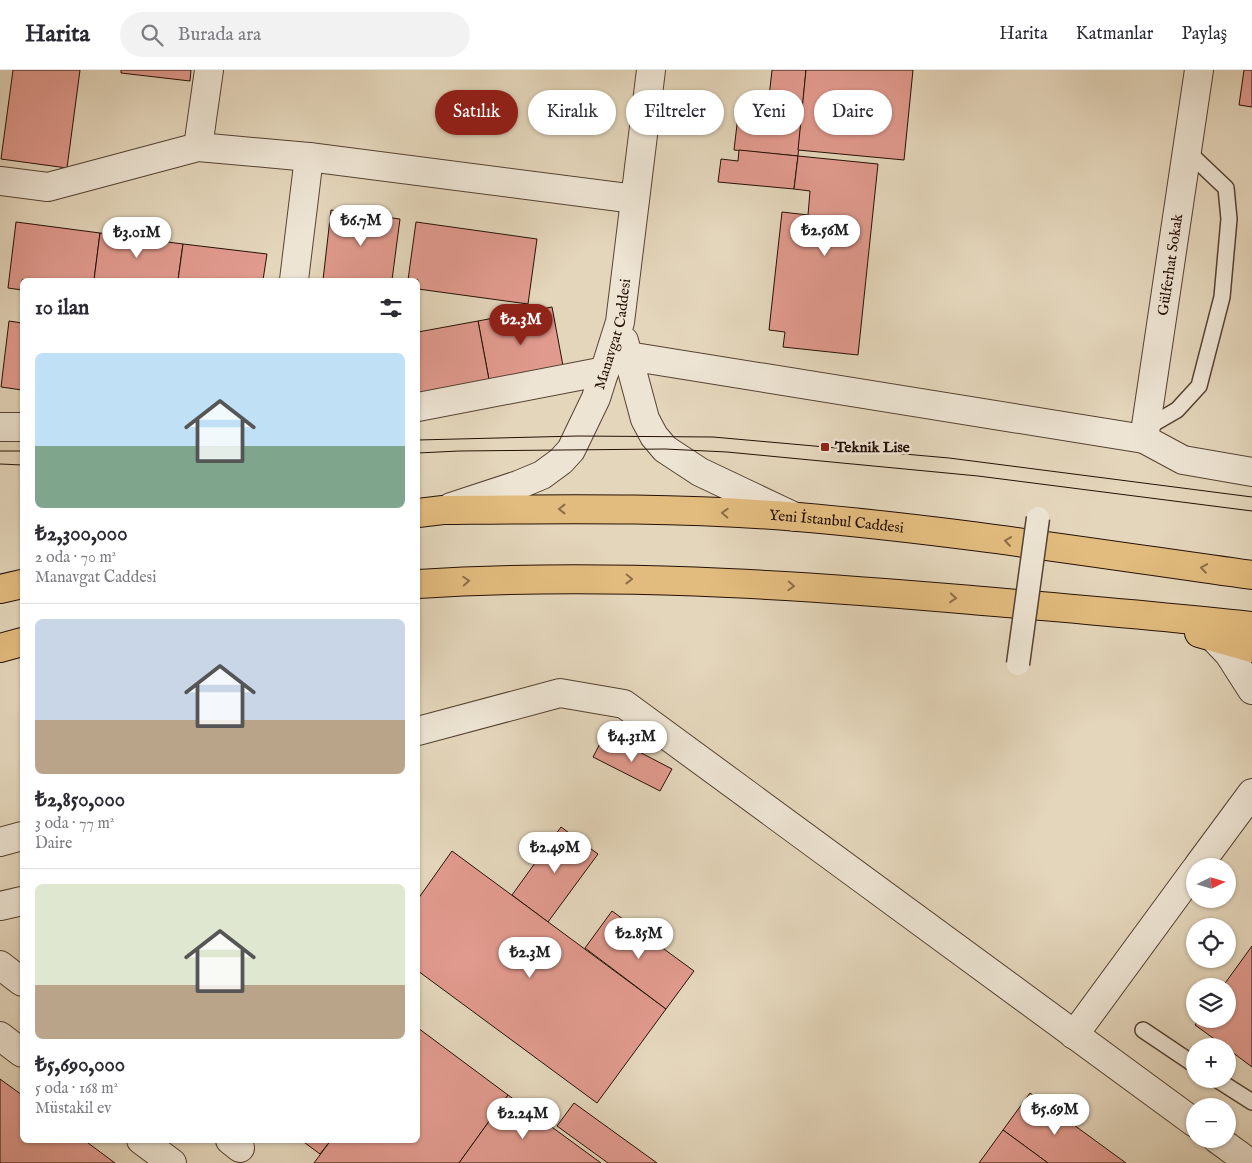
<!DOCTYPE html>
<html lang="tr">
<meta charset="utf-8">
<style>
body{margin:0;font-family:"IM FELL English",serif;background:#f2f2f3;color:#2b2b33;height:100vh;display:flex;flex-direction:column;font-size:19px;white-space:nowrap}
*{box-sizing:border-box;margin:0}
p{font-size:16px;color:#7c7c81}
.icon{flex:none;width:28px;height:28px;fill:none;stroke:currentColor;stroke-width:2;stroke-linecap:round;stroke-linejoin:round}
.map{position:relative;flex:1;overflow:hidden}
.drawer{position:absolute;left:20px;top:208px;width:400px;height:865px;display:flex;flex-direction:column;background:#fff;border-radius:8px;box-shadow:0 1px 4px #0004}
.drawer>*{flex:none}
.top-card{position:absolute;left:435px;top:20px;width:475px;height:45px;display:flex;gap:10px}
.needle{width:32px;rotate:85deg}
.buttons{position:absolute;left:1186px;top:788px;display:grid;gap:10px}
.buttons a{display:grid;place-items:center;width:50px;height:50px;border-radius:50%;background:#fff;box-shadow:0 1px 4px #0004;font-size:25px}
.price{position:absolute;translate:-50% -42px;padding:0 11px;border-radius:18px;background:#fff;color:#222;font-size:16px;line-height:32px;filter:drop-shadow(0 1px 2px #0008)}
.price::after{content:'';position:absolute;left:50%;top:30px;width:15px;height:11px;margin-left:-8px;background:inherit;clip-path:polygon(0 0,100% 0,50% 100%)}
.price.on{background:#8f2418;color:#fff}
ul{padding:0;list-style:none}
li{display:grid;align-content:center;gap:10px;height:265px;padding:0 15px}
li+li{border-top:1px solid #e1e1e2}
li span{display:grid;place-items:center;height:155px;border-radius:8px;color:#555}
li>.icon{margin-inline-start:auto}
span .icon{width:90px;height:90px;fill:#fffc;stroke-width:1}
li b{font-size:21px}
h2{display:flex;justify-content:space-between;align-items:center;height:60px;padding:0 15px;font-size:21px}
.tag{padding:0 18px;border-radius:22px;background:#fff;box-shadow:0 1px 4px #0004;font-size:18px;line-height:45px}
.tag.on{background:#8f2418;color:#fff}
header{display:flex;align-items:center;gap:30px;box-sizing:border-box;height:70px;padding:0 25px;background:#fff;border-bottom:1px solid #e1e1e2}
header strong{font-size:24px}
nav{display:flex;gap:28px;margin-inline-start:auto;font-size:18px}
.search{width:350px;height:45px;background:#f2f2f3;display:flex;align-items:center;gap:12px;box-sizing:border-box;padding:0 18px;border-radius:28px;color:#7c7c81;font-size:19px}
.map>svg:first-child{display:block}
</style>
<header>
<strong>Harita</strong>
<div class="search"><svg class="icon" aria-label="search" viewBox="0 0 24 24"><circle cx="10" cy="10" r="6"/><path d="M15 15l6 6"/></svg>Burada ara</div>
<nav><a>Harita</a><a>Katmanlar</a><a>Paylaş</a></nav>
</header>
<div class="map">
<svg width="1252" height="1093" viewBox="0 0 1252 1093">
<rect width="100%" height="100%" fill="#e4d6bb"/>
<filter id="stains"><feTurbulence type="fractalNoise" baseFrequency=".004" numOctaves="4"/><feColorMatrix values="0 0 0 0 .2 0 0 0 0 .09 0 0 0 0 .02 0 0 0 .5 -.17"/></filter>
<radialGradient id="worn" r=".72"><stop offset=".6" stop-color="#630" stop-opacity="0"/><stop offset="1" stop-color="#630" stop-opacity=".3"/></radialGradient>
<g fill="#e19a8e" stroke="#251004">
<path d="M 13,0 L 80,0 L 67,98 L 1,89 Z"/>
<path d="M 121,0 L 191,0 L 190,11 L 121,3 Z"/>
<path d="M 772,0 L 806,0 L 798,86 L 734,80 L 738,46 L 782,51 L 783,38 L 768,36 Z"/>
<path d="M 806,0 L 913,0 L 904,90 L 798,80 Z"/>
<path d="M 1244,0 L 1252,0 L 1252,37 L 1239,35 Z"/>
<path d="M 739,80 L 798,86 L 794,119 L 718,112 L 721,89 L 738,91 Z"/>
<path d="M 798,86 L 878,94 L 858,285 L 783,277 L 785,262 L 769,260 L 782,142 L 808,145 L 810,121 L 794,119 Z"/>
<path d="M 331,140 L 400,149 L 392,210 L 323,210 Z"/>
<path d="M 16,152 L 100,163 L 94,210 L 22,210 L 22,220 L 8,218 Z"/>
<path d="M 416,152 L 537,169 L 528,234 L 418,219 L 418,210 L 408,210 Z"/>
<path d="M 100,163 L 183,174 L 178,210 L 94,210 Z"/>
<path d="M 183,174 L 267,184 L 263,210 L 178,210 Z"/>
<path d="M 552,237 L 564,301 L 490,315 L 478,251 Z"/>
<path d="M 9,251 L 22,253 L 22,320 L 1,317 Z"/>
<path d="M 478,251 L 490,315 L 418,328 L 418,262 Z"/>
<path d="M 605,664 L 672,699 L 660,721 L 593,687 Z"/>
<path d="M 561,757 L 598,784 L 548,852 L 512,825 Z"/>
<path d="M 452,781 L 666,939 L 597,1033 L 418,901 L 418,829 Z"/>
<path d="M 612,841 L 694,901 L 666,939 L 585,878 Z"/>
<path d="M 1252,876 L 1252,997 L 1228,979 L 1228,976 L 1224,976 L 1195,955 L 1199,949 L 1228,949 L 1228,916 L 1223,916 Z"/>
<path d="M 418,958 L 508,1025 L 459,1093 L 314,1093 L 331,1070 L 418,1070 Z"/>
<path d="M 0,1009 L 22,1025 L 22,1070 L 84,1070 L 115,1093 L 0,1093 Z"/>
<path d="M 1030,1023 L 1126,1093 L 1048,1093 L 1003,1060 Z"/>
<path d="M 508,1025 L 601,1093 L 459,1093 Z"/>
<path d="M 574,1033 L 657,1093 L 608,1093 L 557,1056 Z"/>
<path d="M 1003,1060 L 1048,1093 L 979,1093 Z"/>
<path d="M 301,1070 L 331,1070 L 320,1084 Z"/>
</g>
<g fill="none" stroke-linecap="round" stroke-linejoin="round">
<defs>
<g id="service">
<path d="M 1146,358 L 1177,340 L 1199,316 L 1222,227 L 1229,149 L 1226,118 L 1187,81"/>
<path d="M 1143,960 L 1195,995"/>
<path d="M 1216,1009 L 1252,1032"/>
</g>
<g id="minor">
<path d="M 198,77 L 209,0"/>
<path d="M 0,111 L 48,117 L 198,77 L 309,87 L 635,129"/>
<path d="M 294,210 L 309,87"/>
<path d="M 624,271 L 645,349 L 654,366 L 665,379 L 700,402 L 795,447"/>
<path id="s1" d="M 628,286 L 1144,369 L 1199,0"/>
<path d="M 418,337 L 605,301"/>
<path d="M 0,357 L 22,357"/>
<path d="M 1144,369 L 1183,390 L 1252,402"/>
<path d="M 1213,567 L 1229,584 L 1252,620"/>
<path d="M 418,661 L 560,623 L 624,634 L 1195,1053"/>
<path d="M 0,772 L 22,766"/>
<path d="M 1198,796 L 1252,723"/>
<path d="M 0,836 L 22,831"/>
<path d="M 0,895 L 22,912"/>
<path d="M 1074,965 L 1195,800"/>
<path d="M 0,966 L 22,983"/>
<path d="M 1217,1069 L 1250,1093"/>
<path d="M 141,1070 L 172,1093"/>
<path d="M 230,1070 L 240,1078"/>
</g>
<g id="tertiary">
<path id="s2" d="M 451,437 L 518,415 L 542,405 L 561,391 L 571,380 L 596,328 L 620,252 L 651,0"/>
</g>
<g id="trunk">
<path id="s3" d="M 418,443 L 443,440 C 561,439 680,437 798,447 C 950,460 1101,484 1252,505"/>
<path d="M 418,514 C 602,502 787,514 972,530 C 1065,538 1159,546 1252,556"/>
<path d="M 0,519 L 22,514"/>
<path d="M 1199,563 L 1252,578"/>
<path d="M 0,578 L 22,572"/>
</g>
</defs>
<use href="#service" stroke="#554232" stroke-width="18"/>
<use href="#minor" stroke="#554232" stroke-width="30"/>
<use href="#tertiary" stroke="#554232" stroke-width="30"/>
<use href="#trunk" stroke="#251004" stroke-width="30"/>
<use href="#service" stroke="#ede4d3" stroke-width="15"/>
<use href="#minor" stroke="#ede4d3" stroke-width="28"/>
<use href="#tertiary" stroke="#ede4d3" stroke-width="28"/>
<use href="#trunk" stroke="#e2bb7e" stroke-width="28"/>
<g stroke="#251004" stroke-width="1">
<path d="M 418,370 L 578,366 L 713,367 L 949,388 L 1252,427"/>
<path d="M 0,381 L 22,381"/>
<path d="M 418,383 L 459,381 L 665,379 L 727,382 L 978,406 L 1252,441"/>
<path d="M 0,394 L 22,395"/>
</g>
<defs>
<path id="pedestrian-bridge" d="M 1018,594 L 1038,448"/>
</defs>
<use href="#pedestrian-bridge" stroke="#554232" stroke-width="25" stroke-linecap="butt"/>
<use href="#pedestrian-bridge" stroke="#ede4d3" stroke-width="22"/>
</g>
<defs><path id="oneway-chevron" d="M-2-3.5L2.5 0L-2 3.5" fill="none" stroke-width="1.6" stroke-linecap="round" stroke-linejoin="round" transform="scale(1.25)"/></defs>
<g stroke="#8d6e47">
<use href="#oneway-chevron" transform="translate(562 439) rotate(180)"/>
<use href="#oneway-chevron" transform="translate(725 443) rotate(-177)"/>
<use href="#oneway-chevron" transform="translate(1008 471) rotate(-172)"/>
<use href="#oneway-chevron" transform="translate(1204 498) rotate(-172)"/>
<use href="#oneway-chevron" transform="translate(629 509) rotate(1)"/>
<use href="#oneway-chevron" transform="translate(466 511) rotate(-3)"/>
<use href="#oneway-chevron" transform="translate(791 516) rotate(3)"/>
<use href="#oneway-chevron" transform="translate(953 528) rotate(5)"/>
</g>
<rect fill="#8f2418" stroke="#ede4d3" stroke-width="2" x="820" y="372" width="10" height="10" rx="2.5"/>
<g text-anchor="middle" stroke-width="5" stroke-linejoin="round" paint-order="stroke">
<g font-size="15" fill="#251004" stroke="#ede4d3">
<text dy="5" stroke="none"><textPath href="#s1" startOffset="699">Gülferhat Sokak</textPath></text>
<text dy="5" stroke="none"><textPath href="#s2" startOffset="259">Manavgat Caddesi</textPath></text>
<text dy="5" stroke="none"><textPath href="#s3" startOffset="419">Yeni İstanbul Caddesi</textPath></text>
</g>
<g font-size="15" font-weight="bold" fill="#251004" stroke="#ede4d3" text-anchor="start">
<text x="835" y="382">Teknik Lise</text>
</g>
</g>
<rect width="100%" height="100%" filter="url(#stains)"/>
<rect width="100%" height="100%" fill="url(#worn)"/>
</svg>
<div class="buttons">
<a><svg class="needle" viewBox="-14 -14 28 28"><path d="M0-13l5 13h-10z" fill="#e53935"/><path d="M0 13l5-13h-10z" fill="#7c7c81"/></svg></a>
<a><svg class="icon" aria-label="locate" viewBox="0 0 24 24"><circle cx="12" cy="12" r="6"/><path d="M12 2v4M12 18v4M2 12h4M18 12h4"/></svg></a>
<a><svg class="icon" aria-label="layers" viewBox="0 0 24 24"><path d="M12 4l9 5-9 5-9-5zM3 14l9 5 9-5"/></svg></a>
<a>+</a>
<a>−</a>
</div>
<b class="price" style="left:361px;top:177px">₺6.7M</b>
<b class="price" style="left:825px;top:187px">₺2.56M</b>
<b class="price" style="left:137px;top:189px">₺3.01M</b>
<b class="price on" style="left:521px;top:276px">₺2.3M</b>
<b class="price" style="left:632px;top:693px">₺4.31M</b>
<b class="price" style="left:555px;top:804px">₺2.49M</b>
<b class="price" style="left:639px;top:890px">₺2.85M</b>
<b class="price" style="left:530px;top:909px">₺2.3M</b>
<b class="price" style="left:1055px;top:1066px">₺5.69M</b>
<b class="price" style="left:523px;top:1070px">₺2.24M</b>
<div class="top-card">
<a class="tag on">Satılık</a>
<a class="tag">Kiralık</a>
<a class="tag">Filtreler</a>
<a class="tag">Yeni</a>
<a class="tag">Daire</a>
</div>
<section class="drawer">
<h2>10 ilan<svg class="icon" aria-label="filters" viewBox="0 0 24 24"><path d="M4 7h16M4 17h16"/><circle cx="9" cy="7" r="2"/><circle cx="15" cy="17" r="2"/></svg></h2>
<ul>
<li><span style="background:linear-gradient(#bfe0f5 60%,#7fa58c 0)"><svg class="icon" aria-label="home" viewBox="0 0 24 24"><path d="M3 11l9-7 9 7M6 9v11h12V9"/></svg></span><div><b>₺2,300,000</b><p>2 oda · 70 m²</p><p>Manavgat Caddesi</p></div></li>
<li><span style="background:linear-gradient(#c9d6e8 65%,#b9a48a 0)"><svg class="icon" aria-label="home" viewBox="0 0 24 24"><path d="M3 11l9-7 9 7M6 9v11h12V9"/></svg></span><div><b>₺2,850,000</b><p>3 oda · 77 m²</p><p>Daire</p></div></li>
<li><span style="background:linear-gradient(#dfe7d0 65%,#b9a48a 0)"><svg class="icon" aria-label="home" viewBox="0 0 24 24"><path d="M3 11l9-7 9 7M6 9v11h12V9"/></svg></span><div><b>₺5,690,000</b><p>5 oda · 168 m²</p><p>Müstakil ev</p></div></li>
</ul>
</section>
</div>
